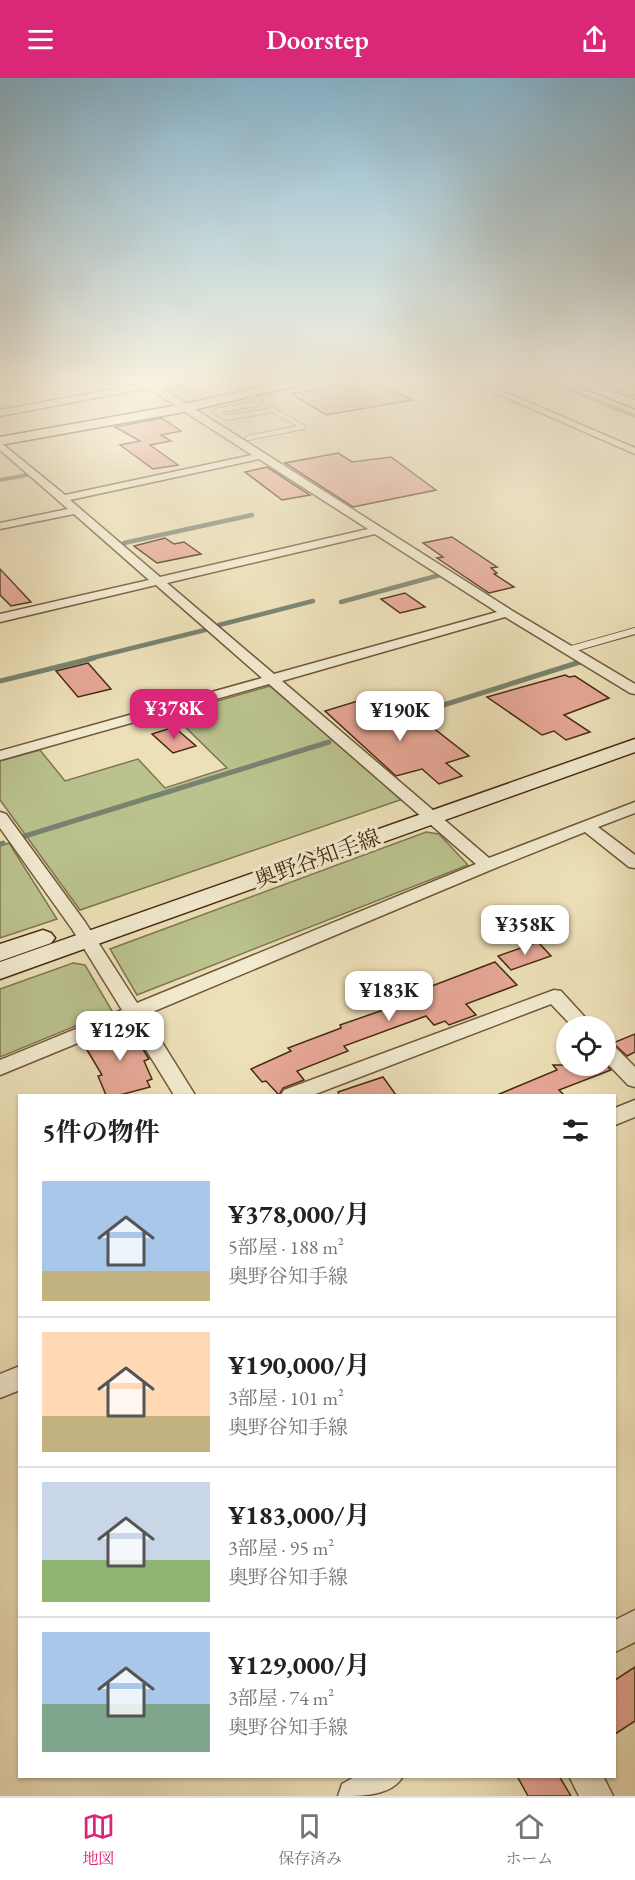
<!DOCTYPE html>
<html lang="ja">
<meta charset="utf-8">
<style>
body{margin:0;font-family:"EB Garamond","Noto Serif JP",serif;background:#f6f6f6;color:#222;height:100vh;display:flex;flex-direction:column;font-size:22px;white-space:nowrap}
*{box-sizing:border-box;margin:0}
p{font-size:20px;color:#767676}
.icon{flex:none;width:33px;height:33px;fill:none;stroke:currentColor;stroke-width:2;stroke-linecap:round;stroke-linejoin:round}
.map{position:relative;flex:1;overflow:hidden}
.panel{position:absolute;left:18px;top:1016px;width:598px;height:684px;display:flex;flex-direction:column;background:#fff;border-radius:0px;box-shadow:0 2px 4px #0004}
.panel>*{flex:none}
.buttons{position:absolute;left:556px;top:938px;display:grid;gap:12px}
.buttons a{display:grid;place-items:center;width:60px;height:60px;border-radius:50%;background:#fff;box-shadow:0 2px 4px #0004;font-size:30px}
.price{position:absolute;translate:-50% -51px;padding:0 14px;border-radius:12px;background:#fff;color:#222;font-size:20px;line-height:39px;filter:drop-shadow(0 2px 3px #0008)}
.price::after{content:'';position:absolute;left:50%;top:36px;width:18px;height:14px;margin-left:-9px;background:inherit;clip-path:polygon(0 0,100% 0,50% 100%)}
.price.selected{background:#db2777;color:#fff}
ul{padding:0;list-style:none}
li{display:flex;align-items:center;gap:18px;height:150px;padding:0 24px}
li+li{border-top:2px solid #e0e0e0}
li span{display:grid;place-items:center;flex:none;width:168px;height:120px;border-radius:0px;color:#555}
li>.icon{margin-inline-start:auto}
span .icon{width:72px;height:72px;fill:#fffc;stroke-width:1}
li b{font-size:26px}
h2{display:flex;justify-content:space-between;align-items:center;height:72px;padding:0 24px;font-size:26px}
header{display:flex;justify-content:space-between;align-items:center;height:78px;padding:0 24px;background:#db2777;color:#fff;font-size:27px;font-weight:600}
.menu{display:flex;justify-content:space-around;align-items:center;height:84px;border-top:2px solid #e0e0e0;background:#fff;font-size:16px;color:#767676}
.menu a{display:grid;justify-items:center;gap:3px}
.menu .selected{color:#db2777}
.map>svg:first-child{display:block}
</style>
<header><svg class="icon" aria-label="menu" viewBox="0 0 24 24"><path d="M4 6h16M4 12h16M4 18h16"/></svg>Doorstep<svg class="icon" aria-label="share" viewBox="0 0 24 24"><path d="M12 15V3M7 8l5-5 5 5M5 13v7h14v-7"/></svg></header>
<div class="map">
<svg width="635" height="1718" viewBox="0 0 635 1718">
<rect width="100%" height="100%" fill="#ede0b8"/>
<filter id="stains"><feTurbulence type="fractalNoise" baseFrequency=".00333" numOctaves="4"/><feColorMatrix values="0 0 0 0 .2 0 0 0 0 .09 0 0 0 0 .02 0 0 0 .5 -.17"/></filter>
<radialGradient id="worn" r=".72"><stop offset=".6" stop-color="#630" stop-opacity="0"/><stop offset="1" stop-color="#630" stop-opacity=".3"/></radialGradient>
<g fill="#bac28e" stroke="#80764e" stroke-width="1.5">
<path d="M 590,301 L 635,301 L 635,318 Z"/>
<path d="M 270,608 L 403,721 L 80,832 L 0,722 L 0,683 L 40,672 L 65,703 L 138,681 L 165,710 L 227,690 L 172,636 Z"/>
<path d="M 426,754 L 439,756 L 468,787 L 137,917 L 110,871 Z"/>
<path d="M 9,765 L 57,841 L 0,860 L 0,768 Z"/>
<path d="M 73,885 L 85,887 L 112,933 L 0,979 L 0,911 Z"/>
</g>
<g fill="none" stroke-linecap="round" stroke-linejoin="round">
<g stroke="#788370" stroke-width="4">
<path d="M 542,301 L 635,338"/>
<path d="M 0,402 L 27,397"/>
</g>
<g stroke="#788370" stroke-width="4.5">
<path d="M 124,465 L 252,437"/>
<path d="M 341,524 L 440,497"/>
<path d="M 219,547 L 313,523"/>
<path d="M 88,581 L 205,552"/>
</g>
<g stroke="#788370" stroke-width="5">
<path d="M 0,603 L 94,580"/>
<path d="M 383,646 L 580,584"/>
<path d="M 25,758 L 329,664"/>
<path d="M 0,766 L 3,765"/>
</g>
</g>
<g fill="#e8a898" stroke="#462b0f" stroke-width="1.5">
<path d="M 371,302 L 413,322 L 326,337 L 292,316 L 339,306 L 342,307 Z"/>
<path d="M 162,340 L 181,353 L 161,357 L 171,363 L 150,367 L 178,387 L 153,391 L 120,367 L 140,363 L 115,349 Z"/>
<path d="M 338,375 L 352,384 L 391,379 L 436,412 L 353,429 L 285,385 Z"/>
<path d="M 267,389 L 310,417 L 282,422 L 245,394 Z"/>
<path d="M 452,459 L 497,489 L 491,490 L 497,495 L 494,496 L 514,509 L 489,515 L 437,480 L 443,479 L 423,465 Z"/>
<path d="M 165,460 L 174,466 L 184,464 L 201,476 L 157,485 L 134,468 Z"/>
<path d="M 0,491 L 31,524 L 11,528 L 0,517 Z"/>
<path d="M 405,515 L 425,529 L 400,535 L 381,521 Z"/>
<path d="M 88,585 L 111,611 L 78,619 L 56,593 Z"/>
<path d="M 565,597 L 569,599 L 575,598 L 609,620 L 564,637 L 590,654 L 566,662 L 554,653 L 542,657 L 487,619 Z"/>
<path d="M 364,621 L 396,647 L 418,641 L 423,642 L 469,678 L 446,685 L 462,698 L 439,706 L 422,691 L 396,698 L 325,633 Z"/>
<path d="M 174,649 L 196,668 L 173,675 L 152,656 Z"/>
<path d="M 538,864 L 551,878 L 511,892 L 498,878 Z"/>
<path d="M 495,884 L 517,907 L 466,926 L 476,937 L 449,947 L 445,943 L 434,947 L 426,938 L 344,968 L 348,973 L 297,993 L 304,1002 L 283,1010 L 279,1017 L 266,1003 L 262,1004 L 251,991 L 291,973 L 288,970 L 341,950 L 340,947 L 412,922 L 408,917 Z"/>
<path d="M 128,947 L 149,981 L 144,983 L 152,1001 L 147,1003 L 150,1009 L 120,1017 L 106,1017 L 98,998 L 102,997 L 83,965 Z"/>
<path d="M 635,956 L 635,974 L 627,978 L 613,965 Z"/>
<path d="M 553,987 L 606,987 L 611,992 L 559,1012 L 564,1017 L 497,1017 L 557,992 Z"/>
<path d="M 383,999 L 396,1017 L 339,1017 L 338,1014 Z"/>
<path d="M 635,1589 L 635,1643 L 615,1656 L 615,1602 Z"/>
<path d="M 517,1698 L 559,1698 L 571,1718 L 528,1718 Z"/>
</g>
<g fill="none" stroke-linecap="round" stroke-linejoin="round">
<defs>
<path id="lane-far1" d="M 248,315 L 261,325 L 215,333 L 226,340 L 273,332 L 303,349 L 248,360"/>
<path id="lane" d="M 568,572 L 635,553"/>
<g id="street">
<path d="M 39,301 L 65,301 L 61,304 L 0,310 L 0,304 Z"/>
<path d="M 136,301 L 145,301 L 154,305 L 511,532 L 635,606 L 635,616 L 630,615 L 505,539 L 282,603 L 489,780 L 635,724 L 635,735 L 598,749 L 635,777 L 635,790 L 629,789 L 585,754 L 493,791 L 145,937 L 195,1017 L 174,1017 L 129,944 L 0,997 L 0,982 L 122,932 L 72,851 L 0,750 L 0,734 L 6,736 L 85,844 L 137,925 L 476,786 L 269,606 L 0,682 L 0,673 L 262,600 L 156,507 L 0,544 L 0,536 L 149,502 L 74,436 L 0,451 L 0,445 L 68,431 L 0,372 L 0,364 L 65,417 L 252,377 L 148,310 L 0,338 L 0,332 L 142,306 ZM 259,381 L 368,451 L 160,499 L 70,422 ZM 375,456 L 497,534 L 274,596 L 167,505 Z"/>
<path d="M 464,301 L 474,301 L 635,370 L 635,376 Z"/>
<path d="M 554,912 L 561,913 L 593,948 L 572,948 L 551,926 L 313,1017 L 281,1017 L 284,1012 Z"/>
<path d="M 606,965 L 613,967 L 635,989 L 635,1009 L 628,1007 L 606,984 Z"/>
<path d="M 635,1022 L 635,1039 L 615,1047 L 615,1030 Z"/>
<path d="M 20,1288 L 20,1312 L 0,1320 L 0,1296 Z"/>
<path d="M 635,1532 L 635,1564 L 615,1574 L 615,1542 Z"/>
<path d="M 356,1698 L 403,1698 C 392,1718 363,1718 338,1718 L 342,1706 Z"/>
<path d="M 569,1698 L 603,1698 L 613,1718 L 579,1718 Z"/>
</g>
<g id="secondary">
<path d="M 300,301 L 319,301 L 313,304 L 184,334 L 0,367 L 0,359 L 184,326 Z"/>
<path d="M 566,301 L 580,301 L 635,322 L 635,330 L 567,303 Z"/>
<path d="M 635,661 L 635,674 L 0,901 L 0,884 Z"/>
<path d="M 43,852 L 51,855 L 55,860 L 51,865 L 0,883 L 0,866 Z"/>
</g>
</defs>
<use href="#lane-far1" stroke="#705839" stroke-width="6"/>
<use href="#lane" stroke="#705839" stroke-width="8"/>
<use href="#street" stroke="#705839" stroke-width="3"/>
<use href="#secondary" stroke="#462b0f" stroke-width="3"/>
<use href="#lane-far1" stroke="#f3ebd1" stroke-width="4.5"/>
<use href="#lane" stroke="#f3ebd1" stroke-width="6"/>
<use href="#street" fill="#f3ebd1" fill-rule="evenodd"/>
<use href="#secondary" fill="#f3ebd1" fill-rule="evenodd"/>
</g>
<linearGradient id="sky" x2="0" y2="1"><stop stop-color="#88b8d2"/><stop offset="0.56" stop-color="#f7f1df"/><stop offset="1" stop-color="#f7f1df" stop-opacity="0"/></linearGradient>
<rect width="635" height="541" fill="url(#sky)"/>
<g text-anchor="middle" stroke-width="6" stroke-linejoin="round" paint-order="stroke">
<g font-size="22" fill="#462b0f" stroke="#f3ebd1">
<text transform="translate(317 780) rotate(-20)" y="8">奥野谷知手線</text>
</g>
</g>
<rect width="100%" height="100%" filter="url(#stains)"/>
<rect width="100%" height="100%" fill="url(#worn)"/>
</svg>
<div class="buttons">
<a><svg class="icon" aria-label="locate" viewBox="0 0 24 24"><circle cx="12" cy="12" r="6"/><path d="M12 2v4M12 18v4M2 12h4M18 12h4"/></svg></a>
</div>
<b class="price selected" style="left:174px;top:662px">¥378K</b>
<b class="price" style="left:400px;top:664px">¥190K</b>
<b class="price" style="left:525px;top:878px">¥358K</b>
<b class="price" style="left:389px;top:944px">¥183K</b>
<b class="price" style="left:120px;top:984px">¥129K</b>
<section class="panel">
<h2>5件の物件<svg class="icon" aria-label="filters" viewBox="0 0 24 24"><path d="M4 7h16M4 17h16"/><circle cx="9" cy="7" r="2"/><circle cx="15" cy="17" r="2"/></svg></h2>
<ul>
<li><span style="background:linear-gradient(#a9c7e8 75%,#c2b280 0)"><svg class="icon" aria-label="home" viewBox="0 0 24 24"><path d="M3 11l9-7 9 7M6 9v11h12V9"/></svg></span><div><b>¥378,000/月</b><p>5部屋 · 188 m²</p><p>奥野谷知手線</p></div></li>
<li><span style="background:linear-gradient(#ffd9b3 70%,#c2b280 0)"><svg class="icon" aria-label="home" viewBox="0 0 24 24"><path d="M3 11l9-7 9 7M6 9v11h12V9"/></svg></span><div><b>¥190,000/月</b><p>3部屋 · 101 m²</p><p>奥野谷知手線</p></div></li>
<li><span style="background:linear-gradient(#c9d6e8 65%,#8fb573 0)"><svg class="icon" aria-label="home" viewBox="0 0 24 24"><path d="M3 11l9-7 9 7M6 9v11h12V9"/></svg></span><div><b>¥183,000/月</b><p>3部屋 · 95 m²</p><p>奥野谷知手線</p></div></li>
<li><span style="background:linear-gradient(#a9c7e8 60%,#7fa58c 0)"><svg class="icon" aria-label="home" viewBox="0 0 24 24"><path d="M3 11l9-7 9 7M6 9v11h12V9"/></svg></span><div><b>¥129,000/月</b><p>3部屋 · 74 m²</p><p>奥野谷知手線</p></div></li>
</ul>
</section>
</div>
<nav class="menu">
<a class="selected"><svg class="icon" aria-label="map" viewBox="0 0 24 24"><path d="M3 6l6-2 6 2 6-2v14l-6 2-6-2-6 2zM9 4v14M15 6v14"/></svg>地図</a>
<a><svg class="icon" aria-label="saved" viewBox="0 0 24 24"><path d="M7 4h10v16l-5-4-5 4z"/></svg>保存済み</a>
<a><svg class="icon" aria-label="home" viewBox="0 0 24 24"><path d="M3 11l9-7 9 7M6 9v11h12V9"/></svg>ホーム</a>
</nav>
